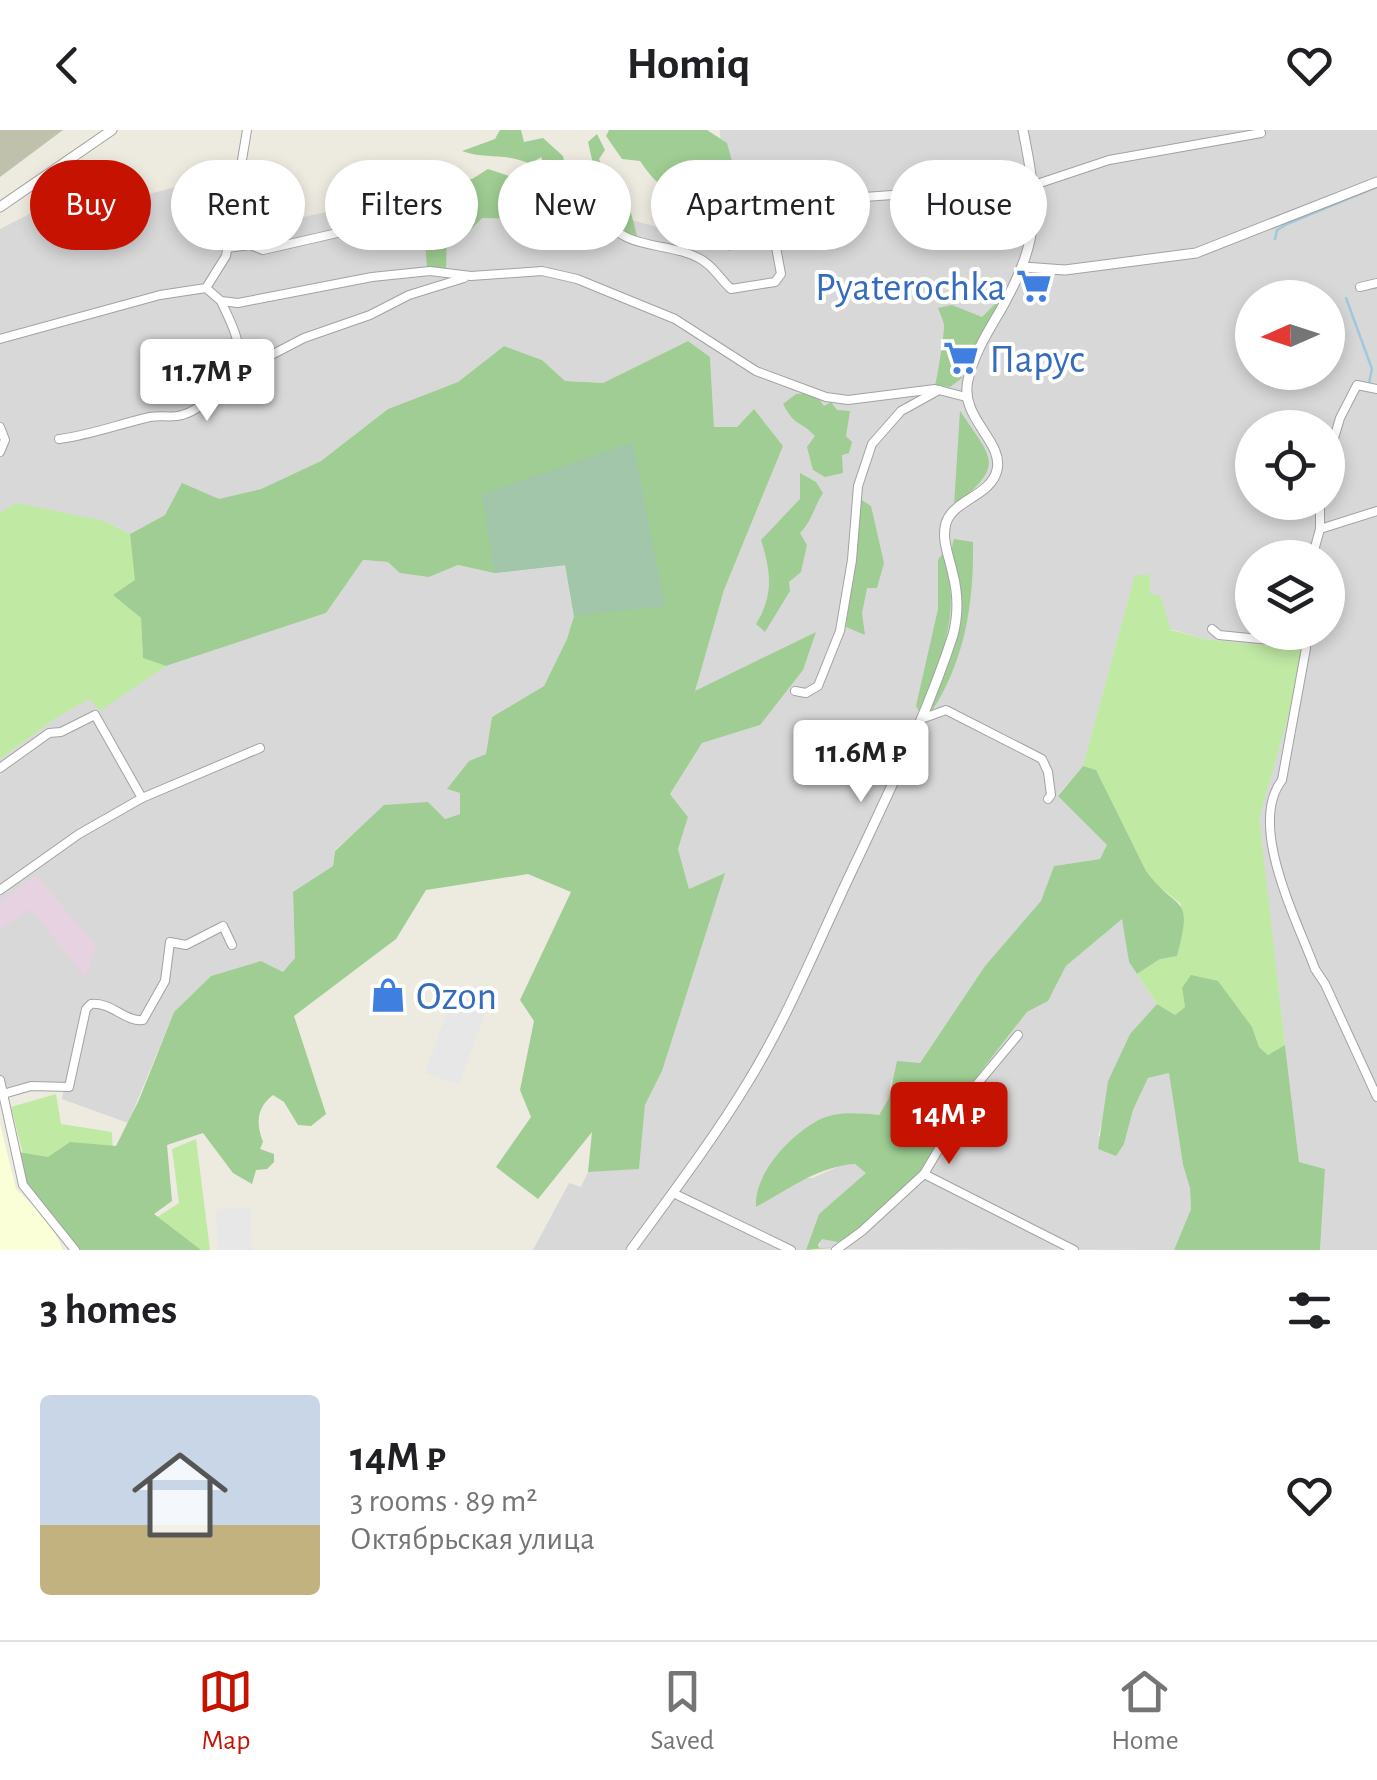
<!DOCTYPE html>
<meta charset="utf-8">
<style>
body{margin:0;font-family:"Alegreya Sans",sans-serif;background:#f6f6f6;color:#202124;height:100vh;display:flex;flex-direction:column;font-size:38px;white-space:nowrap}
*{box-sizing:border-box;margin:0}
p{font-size:32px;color:#757577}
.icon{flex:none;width:55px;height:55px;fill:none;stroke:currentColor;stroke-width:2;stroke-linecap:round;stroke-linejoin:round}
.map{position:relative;height:1120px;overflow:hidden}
.details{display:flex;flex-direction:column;background:#fff;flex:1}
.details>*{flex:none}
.top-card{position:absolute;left:30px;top:30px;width:1318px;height:90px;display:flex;gap:20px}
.needle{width:65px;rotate:267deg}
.controls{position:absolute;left:1235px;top:150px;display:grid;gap:20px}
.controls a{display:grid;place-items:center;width:110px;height:110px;border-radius:50%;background:#fff;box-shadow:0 5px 15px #0003;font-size:50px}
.price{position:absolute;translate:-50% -85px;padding:0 22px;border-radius:10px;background:#fff;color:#222;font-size:32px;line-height:65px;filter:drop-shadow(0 2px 5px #0008)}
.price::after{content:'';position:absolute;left:50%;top:60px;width:30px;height:22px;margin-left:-15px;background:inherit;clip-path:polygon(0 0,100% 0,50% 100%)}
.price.selected{background:#c61200;color:#fff}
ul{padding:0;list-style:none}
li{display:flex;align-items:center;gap:30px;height:250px;padding:0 40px}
li span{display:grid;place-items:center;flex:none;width:280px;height:200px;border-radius:10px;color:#555}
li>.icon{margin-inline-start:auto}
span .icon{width:120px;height:120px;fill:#fffc;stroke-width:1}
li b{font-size:42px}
h2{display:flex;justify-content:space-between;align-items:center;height:120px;padding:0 40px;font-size:42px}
.pill{padding:0 35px;border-radius:45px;background:#fff;box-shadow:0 5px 15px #0003;font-size:35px;line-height:90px}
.pill.selected{background:#c61200;color:#fff}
header{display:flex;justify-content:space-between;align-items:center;height:130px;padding:0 40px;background:#fff;font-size:45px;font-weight:700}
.dock{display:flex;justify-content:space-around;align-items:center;height:140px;border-top:2px solid #e0e0e0;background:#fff;font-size:28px;color:#757577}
.dock a{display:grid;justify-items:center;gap:5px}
.dock .selected{color:#c61200}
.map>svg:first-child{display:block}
</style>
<header><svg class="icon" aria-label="back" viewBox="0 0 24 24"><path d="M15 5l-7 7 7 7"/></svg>Homiq<svg class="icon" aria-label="heart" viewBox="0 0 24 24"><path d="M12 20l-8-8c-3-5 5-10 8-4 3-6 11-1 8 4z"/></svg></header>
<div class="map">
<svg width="1377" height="1120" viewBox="0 0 1377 1120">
<rect width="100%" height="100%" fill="#edeae0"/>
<g fill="#d9d8d8" fill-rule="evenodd">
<path d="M 720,0 L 1377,0 L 1377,1120 L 1320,1120 L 1325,1039 L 1299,1032 L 1258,688 L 1307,520 L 1205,509 L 1170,499 L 1160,466 L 1150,464 L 1135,446 L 1083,636 L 1058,665 L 1108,716 L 1100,729 L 1054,736 L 1042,771 L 985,836 L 920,933 L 891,951 L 889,968 L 879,985 L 852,983 L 756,1077 L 801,1048 L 813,1048 L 841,1035 L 855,1034 L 867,1043 L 819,1084 L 806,1120 L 533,1120 L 569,1053 L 581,1057 L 588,1042 L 639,1038 L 645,975 L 662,941 L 723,744 L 689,759 L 678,719 L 688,687 L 670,664 L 702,613 L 760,595 L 814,503 L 694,563 L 724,460 L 783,316 L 754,279 L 737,297 L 714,297 L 710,227 L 688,211 L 603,253 L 564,251 L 542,230 L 504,216 L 458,252 L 388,279 L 321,331 L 261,359 L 165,385 L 130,404 L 105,391 L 0,382 L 0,99 L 51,73 L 113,73 L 216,47 L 225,104 L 354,76 L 459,77 L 569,82 L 598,90 L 608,84 L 723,114 ZM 1252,168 L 1328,168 L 1328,242 L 1252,242 ZM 1252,298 L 1328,298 L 1328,372 L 1252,372 ZM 1252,428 L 1328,428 L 1328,502 L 1252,502 Z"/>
<path d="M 362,430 L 388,432 L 429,447 L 458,435 L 494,443 L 566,435 L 574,486 L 567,509 L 544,556 L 492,587 L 486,624 L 469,631 L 448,659 L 460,663 L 460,684 L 445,689 L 385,675 L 335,720 L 333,736 L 293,763 L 295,829 L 283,843 L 261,831 L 211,846 L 174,882 L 128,993 L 62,969 L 65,952 L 0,962 L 0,629 L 56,588 L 89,568 L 100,580 L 166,536 L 326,483 Z"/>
<path d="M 1123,788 L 1129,832 L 1157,874 L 1130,904 L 1108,951 L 1107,976 L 1098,1006 L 1124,1014 L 1133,980 L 1148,948 L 1169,943 L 1183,1035 L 1190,1058 L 1191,1079 L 1174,1120 L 819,1119 L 821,1109 L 972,954 L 1027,882 L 1048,871 L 1066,836 Z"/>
</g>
<path fill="#e6d2e1" d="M 36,745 L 96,815 L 86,848 L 30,779 L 0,800 L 0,771 Z"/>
<path fill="#fbffd7" d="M 0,994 L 16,1059 L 49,1091 L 63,1120 L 0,1120 Z"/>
<path fill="#bfc1ac" d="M 0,0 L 63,0 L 0,47 Z"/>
<g fill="#c0e9a4">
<path d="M 17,373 L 105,391 L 130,404 L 136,450 L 114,465 L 141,488 L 143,528 L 166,536 L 100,581 L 89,569 L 56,588 L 0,629 L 0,382 Z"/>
<path d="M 1135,445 L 1150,445 L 1150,464 L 1160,465 L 1171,500 L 1205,509 L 1307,520 L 1259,688 L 1285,915 L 1268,925 L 1259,917 L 1252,897 L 1182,858 L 1185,877 L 1175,885 L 1157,874 L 1137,844 L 1160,829 L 1181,774 L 1155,753 L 1146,741 L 1096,641 L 1083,636 Z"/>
<path d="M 56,964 L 61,994 L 112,1002 L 113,1029 L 151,1091 L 179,1073 L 172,1019 L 196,1009 L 210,1120 L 80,1120 L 30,1052 L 11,977 Z"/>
</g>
<g fill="#9fcd93">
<path d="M 500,0 L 521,0 L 524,12 L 543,8 L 563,26 L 573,78 L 539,89 L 482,88 L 465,106 L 447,97 L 446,139 L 427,138 L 422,69 L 439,63 L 441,49 L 472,49 L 488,39 L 521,50 L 545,37 L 541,27 L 530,34 C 505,22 487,30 462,21 L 495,9 Z"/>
<path d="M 609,0 L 707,0 L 727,13 L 738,53 L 732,77 L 737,117 L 729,121 L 714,102 L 716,80 L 699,79 L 695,56 C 664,61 658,57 640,31 L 622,29 L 606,6 Z"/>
<path d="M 597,4 L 605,20 L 599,29 L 610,58 L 631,83 L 637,106 L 631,108 L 602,73 L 588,12 Z"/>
<path d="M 995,174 L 1000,174 L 978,218 L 955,221 L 952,231 L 962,248 L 950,257 L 935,255 C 937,251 945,199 944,195 C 943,189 940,184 938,178 L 952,175 L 982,187 Z"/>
<path d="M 688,211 L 710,227 L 714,297 L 737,297 L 754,279 L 783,316 L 724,460 L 695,561 L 816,502 L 803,540 L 760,595 L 702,613 L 670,664 L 688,687 L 678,719 L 689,759 L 725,743 L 662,941 L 645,975 L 639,1039 L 588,1042 L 592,1002 L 538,1069 L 496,1037 L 531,987 L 520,960 L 534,891 L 520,870 L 571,762 L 528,744 L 426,760 L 396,809 L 294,886 L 326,984 L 311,996 L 298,995 L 284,972 L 273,965 C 256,978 256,994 263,1012 L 260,1019 L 274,1024 L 274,1032 L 267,1039 L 256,1040 L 252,1054 L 233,1043 L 203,1003 L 167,1015 L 172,1071 L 154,1084 L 201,1120 L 75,1120 L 26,1051 L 18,1022 L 48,1027 L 70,1012 L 116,1016 L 139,970 L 174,882 L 211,846 L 261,831 L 283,842 L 295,828 L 293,762 L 333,736 L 335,721 L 384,675 L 428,672 L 445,689 L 460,684 L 460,663 L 447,659 L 469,631 L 486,624 L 492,587 L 544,556 L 567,509 L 574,486 L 565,435 L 494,443 L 458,435 L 429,447 L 400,443 L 388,432 L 363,430 L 326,483 L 166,536 L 143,528 L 141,488 L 113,465 L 135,450 L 130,404 L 165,385 L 182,353 L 219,369 L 261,359 L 321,331 L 388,279 L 458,252 L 504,216 L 542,230 L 565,251 L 603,253 Z"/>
<path d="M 808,263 L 819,269 L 824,276 L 831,272 L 837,280 L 850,281 L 846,306 L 852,312 L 849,323 L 842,325 L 843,343 L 825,347 L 813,340 L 807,317 L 815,306 C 800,290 795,297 783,274 L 796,264 Z"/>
<path d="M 960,281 C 994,331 1005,335 954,376 Z"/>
<path d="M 800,343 L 816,352 L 823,363 C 814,377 812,391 800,403 L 807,415 L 801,442 L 789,452 L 790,461 L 765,502 L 756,494 C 774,465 771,441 761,410 L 800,369 Z"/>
<path d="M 860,369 L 871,376 L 884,433 L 877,458 L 867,458 L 862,483 L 865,505 L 846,497 Z"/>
<path d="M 954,409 L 973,412 C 974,473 965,532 930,584 L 927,580 C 937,553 955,516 960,488 C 963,465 946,428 954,409 Z"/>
<path d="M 943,423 C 963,484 941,527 920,583 L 916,576 L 938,479 L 938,430 Z"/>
<path d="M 1083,636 L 1096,640 L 1146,741 C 1178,784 1194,762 1177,826 L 1160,829 L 1137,844 L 1129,832 L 1122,789 L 1066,836 L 1048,871 L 1027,882 L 972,953 L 921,1043 L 861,1097 L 838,1112 L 822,1109 L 818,1115 L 820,1119 L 834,1117 L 806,1120 L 819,1084 L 866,1043 L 855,1034 C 818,1036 788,1060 756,1077 C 754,1043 790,1006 817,991 C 835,981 860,983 879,985 L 889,968 L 897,931 L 920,933 L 985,836 L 1041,771 L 1054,736 L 1100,729 L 1107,715 L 1058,666 Z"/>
<path d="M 1191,845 L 1218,851 L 1252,897 L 1259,917 L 1268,925 L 1285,915 L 1299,1032 L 1325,1039 L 1320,1120 L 1174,1120 L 1191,1079 L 1190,1058 L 1183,1035 L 1169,943 L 1148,948 L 1133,980 L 1124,1014 L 1116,1026 L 1098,1019 L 1108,951 L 1130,904 L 1157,874 L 1175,885 L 1185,877 L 1182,858 Z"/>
</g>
<path fill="#a1c6aa" d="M 633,312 L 665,476 L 574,486 L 566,435 L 494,443 L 482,364 Z"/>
<g fill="#e7e7e7">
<path d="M 451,871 L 485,883 L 459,955 L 425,943 Z"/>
<path d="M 250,1078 L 252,1120 L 218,1120 L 216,1079 Z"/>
</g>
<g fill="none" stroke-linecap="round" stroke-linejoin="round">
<g stroke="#9fc9dc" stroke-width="2.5">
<path d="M 1275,109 L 1277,100 L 1287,94 L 1377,57"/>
<path d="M 1346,168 L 1372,239 L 1369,253"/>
</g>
<defs>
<g id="minor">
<path d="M 601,84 C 624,123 669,110 702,130 C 714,137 721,150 731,159 L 775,152 L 781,144 L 767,69 L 794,65 L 850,68 L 1034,55 L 1109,30 L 1261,3"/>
<path d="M 227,118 L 250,115 L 263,120 L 403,88"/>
<path d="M 1360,157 L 1377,153"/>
<path d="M 206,158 L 221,171 L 238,173 L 372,147 L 430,141 L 471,146 L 542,141 L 577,149 L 675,189 L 756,241 L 826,267 L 848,270 L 935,259 L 966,267"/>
<path d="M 0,209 L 160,165 L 206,158 L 226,126 L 247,0"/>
<path d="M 237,229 L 246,234 L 258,232 L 304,208 L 370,185 L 409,165 L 464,148"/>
<path d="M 0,297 L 5,310 L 0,322"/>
<path d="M 59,309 C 91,305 119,294 150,287 C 161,285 172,288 182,285 C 206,279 240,242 238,215 C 236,200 227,185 221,171"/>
<path d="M 1328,329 L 1340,288 L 1357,255 L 1377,259"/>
<path d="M 1320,399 L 1377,381"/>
<path d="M 1312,428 L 1320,399 L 1320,372"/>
<path d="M 1212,499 L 1219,505 L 1290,512 L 1297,508 L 1298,502"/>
<path d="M 1297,508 L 1306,518 L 1282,650 C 1247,695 1297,790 1315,839 L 1325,854 L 1377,967"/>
<path d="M 795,561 L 806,563 L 818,556 L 840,501 L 852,430 L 858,356 L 872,314 L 901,281 L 939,260"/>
<path d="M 921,589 L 946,580 L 1042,629 L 1048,642 L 1051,665 L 1048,669"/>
<path d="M 0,638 L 49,603 L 61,602 L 95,585 L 142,668"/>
<path d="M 0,760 L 79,704 L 142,668 L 260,618"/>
<path d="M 0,950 L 23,1055 L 75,1120"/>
<path d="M 0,965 L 31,956 L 69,957 L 86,879 L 91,874 C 112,872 125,892 143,890 L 165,851 L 170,812 L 186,815 L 223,796 L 232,815"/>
<path d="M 924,1044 L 1074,1120"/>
<path d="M 673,1063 L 791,1120"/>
<path d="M 836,1120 L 862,1101 L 924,1044 L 978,953 L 1018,905"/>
</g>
<g id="tertiary">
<path d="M 0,77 L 112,0"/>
<path d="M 1023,137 L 1065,140 L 1196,123 L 1377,52"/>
<path d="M 631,1120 C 671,1065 713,1010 748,952 C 791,882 822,802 858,728 C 892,655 928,582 953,505 C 958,486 958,464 953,445 C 950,428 941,411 946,393 C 954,369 991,366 997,340 C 1004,311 959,288 968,250 C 974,222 990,199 1004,174 C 1041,106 1038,75 1023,0"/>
</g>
</defs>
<use href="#minor" stroke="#a2a2a2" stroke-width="10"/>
<use href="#tertiary" stroke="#a2a2a2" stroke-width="11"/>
<use href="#minor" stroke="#fff" stroke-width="8"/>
<use href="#tertiary" stroke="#fff" stroke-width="9"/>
</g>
<defs>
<symbol id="supermarket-bare" viewBox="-9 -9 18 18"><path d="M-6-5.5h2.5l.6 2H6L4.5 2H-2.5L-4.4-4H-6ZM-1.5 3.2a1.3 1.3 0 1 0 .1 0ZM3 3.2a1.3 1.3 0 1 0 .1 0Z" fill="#3f7fe0" stroke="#fff" stroke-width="2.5" paint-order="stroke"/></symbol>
<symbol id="shop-bare" viewBox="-9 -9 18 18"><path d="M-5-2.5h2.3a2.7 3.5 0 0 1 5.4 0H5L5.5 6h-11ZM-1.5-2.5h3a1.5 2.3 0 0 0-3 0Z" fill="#3f7fe0" stroke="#fff" stroke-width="2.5" paint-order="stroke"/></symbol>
</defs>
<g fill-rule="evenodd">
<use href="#supermarket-bare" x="1009" y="131" width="50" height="50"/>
<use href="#supermarket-bare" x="936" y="203" width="50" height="50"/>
<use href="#shop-bare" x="363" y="840" width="50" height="50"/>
</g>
<g text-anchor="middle" stroke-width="8" stroke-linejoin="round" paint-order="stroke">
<g font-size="40" fill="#366cbe" stroke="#fff" text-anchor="start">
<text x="1006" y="170" text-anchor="end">Pyaterochka</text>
<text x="989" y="242">Парус</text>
<text x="416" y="879">Ozon</text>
</g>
</g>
</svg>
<div class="controls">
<a><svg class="needle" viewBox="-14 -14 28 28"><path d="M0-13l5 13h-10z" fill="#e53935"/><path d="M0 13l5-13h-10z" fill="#757577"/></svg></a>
<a><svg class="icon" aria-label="locate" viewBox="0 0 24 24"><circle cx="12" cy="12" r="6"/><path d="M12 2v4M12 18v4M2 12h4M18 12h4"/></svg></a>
<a><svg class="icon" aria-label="layers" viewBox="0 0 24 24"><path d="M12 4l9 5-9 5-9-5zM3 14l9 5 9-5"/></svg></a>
</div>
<b class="price" style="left:207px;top:294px">11.7M ₽</b>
<b class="price" style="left:861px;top:675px">11.6M ₽</b>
<b class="price selected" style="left:949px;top:1037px">14M ₽</b>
<div class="top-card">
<a class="pill selected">Buy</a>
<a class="pill">Rent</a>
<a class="pill">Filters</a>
<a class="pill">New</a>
<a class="pill">Apartment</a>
<a class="pill">House</a>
</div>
</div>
<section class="details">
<h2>3 homes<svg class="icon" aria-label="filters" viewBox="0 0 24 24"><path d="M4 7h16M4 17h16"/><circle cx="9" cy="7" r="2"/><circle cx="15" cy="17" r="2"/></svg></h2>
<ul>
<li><span style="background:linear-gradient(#c9d6e8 65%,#c2b280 0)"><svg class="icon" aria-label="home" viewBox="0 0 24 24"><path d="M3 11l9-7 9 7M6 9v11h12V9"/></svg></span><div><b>14M ₽</b><p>3 rooms · 89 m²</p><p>Октябрьская улица</p></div><svg class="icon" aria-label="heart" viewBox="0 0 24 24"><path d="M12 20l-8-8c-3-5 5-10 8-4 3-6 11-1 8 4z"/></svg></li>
</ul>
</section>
<nav class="dock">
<a class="selected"><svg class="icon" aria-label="map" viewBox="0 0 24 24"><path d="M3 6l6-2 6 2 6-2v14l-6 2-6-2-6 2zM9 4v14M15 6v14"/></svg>Map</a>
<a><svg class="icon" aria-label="saved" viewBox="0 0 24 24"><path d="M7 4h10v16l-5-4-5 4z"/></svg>Saved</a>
<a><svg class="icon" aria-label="home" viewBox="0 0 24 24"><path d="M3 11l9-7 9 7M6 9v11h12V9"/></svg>Home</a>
</nav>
